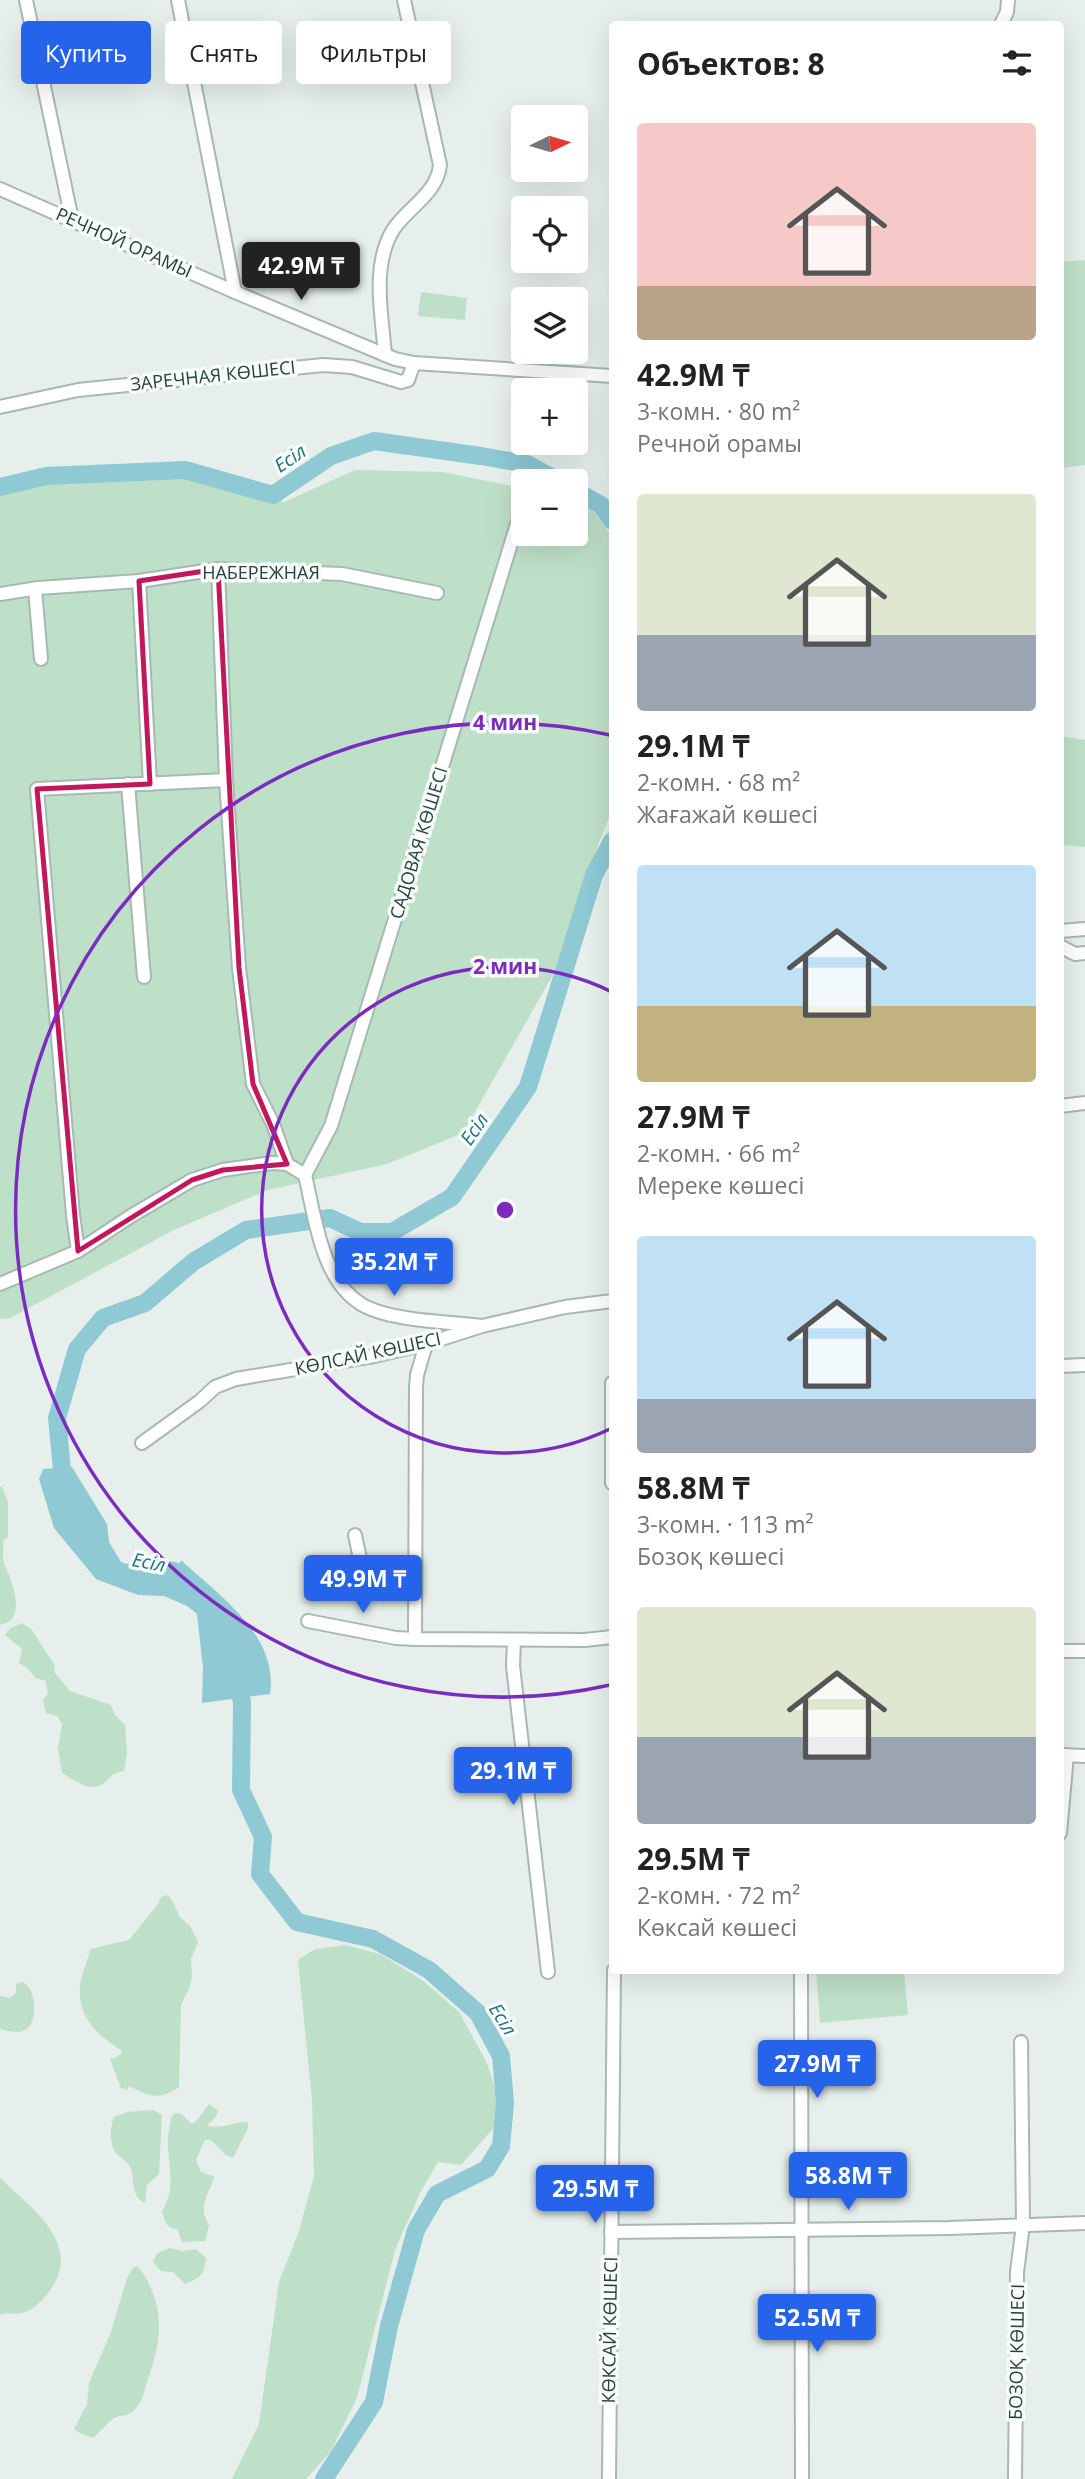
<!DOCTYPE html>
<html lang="ru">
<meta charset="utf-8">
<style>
body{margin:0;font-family:"Open Sans",sans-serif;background:#f2f2f2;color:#222;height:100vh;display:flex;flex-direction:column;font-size:26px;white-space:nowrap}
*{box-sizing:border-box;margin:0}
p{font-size:23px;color:#767676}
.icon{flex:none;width:38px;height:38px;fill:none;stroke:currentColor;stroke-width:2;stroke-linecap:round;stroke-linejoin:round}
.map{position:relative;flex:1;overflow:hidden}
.panel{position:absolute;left:609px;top:21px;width:455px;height:1953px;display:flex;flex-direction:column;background:#fff;border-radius:7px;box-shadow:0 7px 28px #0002}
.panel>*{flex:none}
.guide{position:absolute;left:21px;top:21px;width:483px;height:63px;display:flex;gap:14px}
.needle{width:46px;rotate:85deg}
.tools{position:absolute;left:511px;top:105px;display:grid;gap:14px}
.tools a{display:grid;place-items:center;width:77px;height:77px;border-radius:7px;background:#fff;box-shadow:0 7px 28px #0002;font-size:35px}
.price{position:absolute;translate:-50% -60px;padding:0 16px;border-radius:7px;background:#2563eb;color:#fff;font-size:23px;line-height:46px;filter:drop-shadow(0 2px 4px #0008)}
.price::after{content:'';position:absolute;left:50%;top:42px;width:21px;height:16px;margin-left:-10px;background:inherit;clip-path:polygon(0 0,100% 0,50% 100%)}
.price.active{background:#222;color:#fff}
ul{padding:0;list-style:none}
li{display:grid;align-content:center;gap:14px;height:371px;padding:0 28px}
li span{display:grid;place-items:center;height:217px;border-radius:7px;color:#555}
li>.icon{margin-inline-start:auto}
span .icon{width:126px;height:126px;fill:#fffc;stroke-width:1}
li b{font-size:30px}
h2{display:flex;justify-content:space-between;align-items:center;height:84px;padding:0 28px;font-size:30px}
.tag{padding:0 24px;border-radius:7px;background:#fff;box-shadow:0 7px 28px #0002;font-size:24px;line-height:63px}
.tag.active{background:#2563eb;color:#fff}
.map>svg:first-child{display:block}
</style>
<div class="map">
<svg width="1085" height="2479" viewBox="0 0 1085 2479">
<rect width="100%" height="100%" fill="#e6efeb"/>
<g fill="#bfe0c8">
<path d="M 1085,260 L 1085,465 L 1061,468 L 1061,262 Z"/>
<path d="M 421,292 L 467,298 L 465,320 L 418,316 Z"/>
<path d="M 355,470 L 443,472 L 523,488 L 523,534 L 576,534 L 576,499 L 587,502 L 612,537 L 612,811 L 599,842 L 554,973 L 463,1133 L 387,1164 L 268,1190 L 174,1230 L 10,1318 L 0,1319 L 0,485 L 18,475 L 181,472 L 284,502 Z"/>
<path d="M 1061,736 L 1085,740 L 1085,847 L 1061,845 Z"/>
<path d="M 0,1487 L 2,1487 L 8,1502 L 8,1537 L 3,1541 C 4,1548 2,1557 4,1563 C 11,1580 29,1620 0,1625 Z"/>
<path d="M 22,1623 L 31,1629 L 54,1664 L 55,1673 L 70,1691 L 111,1705 L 115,1715 L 125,1725 L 127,1753 L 124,1771 C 114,1773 111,1776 104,1783 C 92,1794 73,1780 62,1773 L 58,1749 L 62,1724 L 57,1716 L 46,1713 L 43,1700 L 48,1694 L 45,1680 L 37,1679 L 27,1668 L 19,1663 L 22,1649 L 5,1635 L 10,1628 Z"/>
<path d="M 168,1895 L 174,1904 L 179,1916 L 190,1926 L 198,1942 L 191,1959 L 192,1976 L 189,1989 L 181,2005 L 179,2087 C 159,2101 149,2096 129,2086 L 127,2090 L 121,2088 L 110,2059 L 119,2056 L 122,2051 C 97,2034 78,2019 80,1986 C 81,1974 88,1962 90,1949 L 129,1940 L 158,1904 L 161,1897 Z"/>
<path d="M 345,1945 L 380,1954 L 422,1980 L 459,2012 L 487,2063 L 504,2116 L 461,2165 L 438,2162 L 420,2193 L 395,2250 L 357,2398 L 331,2451 L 306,2479 L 232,2479 L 259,2424 L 279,2282 L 299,2231 L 314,2176 L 312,2100 L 298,1960 L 315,1949 Z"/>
<path d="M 816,1971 L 904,1971 L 908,2015 L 820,2023 Z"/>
<path d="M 23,1982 C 37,1989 39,2026 23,2031 C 17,2033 6,2031 0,2029 L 0,1996 L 10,1998 L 16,1993 L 16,1984 Z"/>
<path d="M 209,2104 L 218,2110 L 216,2117 L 208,2124 L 209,2126 C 224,2129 234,2121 248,2122 L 248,2128 L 233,2158 L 226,2155 L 211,2140 L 205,2140 L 196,2160 L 201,2172 L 215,2177 C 207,2195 198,2208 209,2225 L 205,2241 L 182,2242 L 177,2229 C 166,2228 165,2222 162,2212 C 176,2187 169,2171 168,2146 C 167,2136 170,2126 171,2117 L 175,2113 L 180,2113 L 192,2124 L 198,2119 Z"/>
<path d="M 153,2110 L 162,2115 L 159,2174 L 147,2185 L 145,2203 C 131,2197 135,2182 131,2170 C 129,2161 122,2160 117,2154 C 109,2145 110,2127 114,2117 L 127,2112 Z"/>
<path d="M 0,2178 C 30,2207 83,2243 51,2289 C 45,2298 33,2311 22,2313 C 14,2315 8,2312 0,2315 Z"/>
<path d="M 170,2248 L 182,2251 L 196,2249 L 206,2258 C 204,2276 201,2277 185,2284 L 173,2272 L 161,2271 L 153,2262 L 157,2253 Z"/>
<path d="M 138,2266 C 165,2303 163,2338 148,2379 C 145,2388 143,2401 136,2408 C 127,2419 122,2413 113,2419 C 106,2424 100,2432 93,2438 L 80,2433 L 74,2429 L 87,2404 L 89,2383 L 111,2332 L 127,2278 L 133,2268 Z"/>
</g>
<path fill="#8ec9d4" d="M 72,1467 L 107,1524 L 109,1542 L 121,1562 L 127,1564 L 153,1558 L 180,1563 L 181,1560 C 218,1595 279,1635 270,1694 L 202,1703 L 203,1668 L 197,1614 L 187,1606 L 164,1596 L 138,1595 L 96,1579 L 54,1528 L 39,1479 L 43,1469 Z"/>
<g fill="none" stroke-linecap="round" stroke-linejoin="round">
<g stroke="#8ec9d4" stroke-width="18">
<path d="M 0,487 L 46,476 L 185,470 L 273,495 L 331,456 L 374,441 L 481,456 L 527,464 L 558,481"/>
<path d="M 576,491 L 601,505 L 612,521"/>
<path d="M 64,1491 L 57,1418 L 77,1349 L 103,1318 L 145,1303 L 193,1262 L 246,1230 L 330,1218 L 360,1232 L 392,1232 L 452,1197 L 528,1087 L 594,875 L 612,841"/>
<path d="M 233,1676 L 242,1701 L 241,1790 L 263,1837 L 260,1874 L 297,1922 L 373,1939 L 429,1970 L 478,2013 L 501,2056 L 505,2103 L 501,2146 L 487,2169 L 437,2194 L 416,2230 L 389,2326 L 374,2402 L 324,2479"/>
</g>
<defs>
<g id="minor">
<path d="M 26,0 L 72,220"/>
<path d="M 178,0 L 235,292"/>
<path d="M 1001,24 L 1007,12 L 1008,0"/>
<path d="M 0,189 L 235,292 L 395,359 L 414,363 L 612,376"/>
<path d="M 385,355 C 382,315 371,266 393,230 C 408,207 437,194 440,165 L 404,0"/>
<path d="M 0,407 L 78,390 L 323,365 L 352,367 L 401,382 L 408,380 L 414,363"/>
<path d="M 218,569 L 226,780 L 239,968 L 253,1084 L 273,1124 L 287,1164"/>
<path d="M 139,581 L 150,784"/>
<path d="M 35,589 L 41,659"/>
<path d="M 0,594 L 38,588 L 139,581 L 218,569 L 342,574 L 437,593"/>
<path d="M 128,784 L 144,977"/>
<path d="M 1060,931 L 1085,929"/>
<path d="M 1060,946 L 1075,954 L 1085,953"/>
<path d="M 1060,1106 L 1085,1103"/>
<path d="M 305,1175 L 331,1126 L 522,508"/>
<path d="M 78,1251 L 73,1215 L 37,789 L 226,780"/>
<path d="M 0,1284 L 78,1251 L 131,1216 L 192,1180 L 223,1170 L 272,1163 L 287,1164 L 305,1175 C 315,1217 321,1279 361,1304 C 388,1321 450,1322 482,1326"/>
<path d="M 426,1344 L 417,1375 L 416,1387 L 415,1639 L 585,1640 L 612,1637"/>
<path d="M 1060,1366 L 1085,1365"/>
<path d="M 612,1383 L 612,1483"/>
<path d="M 142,1443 L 200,1401 L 215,1387 L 236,1379 L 374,1356 L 426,1344 L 482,1326 L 565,1307 L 612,1301"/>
<path d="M 355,1535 L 363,1573 L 415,1583"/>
<path d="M 308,1621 L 396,1638 L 415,1639"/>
<path d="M 514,1640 L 513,1666 L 548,1972"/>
<path d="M 1060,1651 L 1085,1651"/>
<path d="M 1061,1755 L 1085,1756"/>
<path d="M 1060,1833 L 1067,1755"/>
<path d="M 801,1970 L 802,2479"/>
<path d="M 611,2232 L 949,2228 L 1085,2223"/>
<path d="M 609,2479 L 614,1970"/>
<path d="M 1015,2479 L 1017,2272 L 1023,2225 L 1021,2042"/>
</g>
</defs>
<use href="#minor" stroke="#a8b8b2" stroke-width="16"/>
<use href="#minor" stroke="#fff" stroke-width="12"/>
</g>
<path fill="none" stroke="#c2185b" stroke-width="5" stroke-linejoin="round" d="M 218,569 L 239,968 L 253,1084 L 287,1164 L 223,1170 L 192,1180 L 78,1251 L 37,789 L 150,784 L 139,581 Z"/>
<g fill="none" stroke="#7b2cbf" stroke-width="3.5">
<path d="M612 1428A243 243 0 1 1 612 992"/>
<path d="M610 1685A487 487 0 1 1 610 735"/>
</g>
<g text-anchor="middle" stroke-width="7" stroke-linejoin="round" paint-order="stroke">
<g font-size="18" fill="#24423a" stroke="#f7fbf9">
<text transform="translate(124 243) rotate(24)" y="6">РЕЧНОЙ ОРАМЫ</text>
<text transform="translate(213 376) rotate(-6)" y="6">ЗАРЕЧНАЯ КӨШЕСІ</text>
<text x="261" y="579">НАБЕРЕЖНАЯ</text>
<text transform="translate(419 843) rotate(-73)" y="6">САДОВАЯ КӨШЕСІ</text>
<text transform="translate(368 1354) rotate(-12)" y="6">КӨЛСАЙ КӨШЕСІ</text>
<text transform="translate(610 2330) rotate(-89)" y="6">КӨКСАЙ КӨШЕСІ</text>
<text transform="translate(1017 2352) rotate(-89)" y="6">БОЗОҚ КӨШЕСІ</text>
</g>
<g font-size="19" font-style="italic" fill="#1c6f80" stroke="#f7fbf9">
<text transform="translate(290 458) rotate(-34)" y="7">Есіл</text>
<text transform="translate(474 1129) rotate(-56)" y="7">Есіл</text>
<text transform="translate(149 1562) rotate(11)" y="7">Есіл</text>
<text transform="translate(503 2019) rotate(58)" y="7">Есіл</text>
</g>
</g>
<circle cx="505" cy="1210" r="10" fill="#7b2cbf" stroke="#f7fbf9" stroke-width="3.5"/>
<g font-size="21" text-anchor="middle" font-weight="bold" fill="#7b2cbf" stroke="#f7fbf9" stroke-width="7" stroke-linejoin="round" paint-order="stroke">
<text x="505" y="730">4 мин</text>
<text x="505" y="974">2 мин</text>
</g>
</svg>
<div class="tools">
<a><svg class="needle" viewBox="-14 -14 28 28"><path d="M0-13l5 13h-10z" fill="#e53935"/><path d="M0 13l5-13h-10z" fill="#767676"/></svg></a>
<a><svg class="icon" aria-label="locate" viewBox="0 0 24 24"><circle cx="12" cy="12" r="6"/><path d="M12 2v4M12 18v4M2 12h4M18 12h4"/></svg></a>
<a><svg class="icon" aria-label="layers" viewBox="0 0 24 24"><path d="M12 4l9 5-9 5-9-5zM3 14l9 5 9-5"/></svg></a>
<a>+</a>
<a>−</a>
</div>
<b class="price active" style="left:301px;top:302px">42.9M ₸</b>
<b class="price" style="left:394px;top:1298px">35.2M ₸</b>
<b class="price" style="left:363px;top:1615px">49.9M ₸</b>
<b class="price" style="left:513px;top:1807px">29.1M ₸</b>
<b class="price" style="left:817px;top:2100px">27.9M ₸</b>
<b class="price" style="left:848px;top:2212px">58.8M ₸</b>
<b class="price" style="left:595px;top:2225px">29.5M ₸</b>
<b class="price" style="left:817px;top:2354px">52.5M ₸</b>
<div class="guide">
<a class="tag active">Купить</a>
<a class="tag">Снять</a>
<a class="tag">Фильтры</a>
</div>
<section class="panel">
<h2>Объектов: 8<svg class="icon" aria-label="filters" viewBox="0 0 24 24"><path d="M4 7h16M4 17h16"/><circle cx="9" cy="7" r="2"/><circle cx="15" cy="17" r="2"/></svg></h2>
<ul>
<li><span style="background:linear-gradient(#f6c9c9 75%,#b9a48a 0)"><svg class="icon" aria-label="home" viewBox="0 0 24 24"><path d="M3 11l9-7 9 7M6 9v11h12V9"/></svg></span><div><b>42.9M ₸</b><p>3-комн. · 80 m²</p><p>Речной орамы</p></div></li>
<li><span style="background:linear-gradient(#dfe7d0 65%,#9aa5b1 0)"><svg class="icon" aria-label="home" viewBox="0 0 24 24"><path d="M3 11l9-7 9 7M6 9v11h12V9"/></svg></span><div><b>29.1M ₸</b><p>2-комн. · 68 m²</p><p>Жағажай көшесі</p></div></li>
<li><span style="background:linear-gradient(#bfe0f5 65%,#c2b280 0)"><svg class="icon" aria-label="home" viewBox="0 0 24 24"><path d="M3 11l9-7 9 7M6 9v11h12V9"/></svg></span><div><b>27.9M ₸</b><p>2-комн. · 66 m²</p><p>Мереке көшесі</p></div></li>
<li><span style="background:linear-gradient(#bfe0f5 75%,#9aa5b1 0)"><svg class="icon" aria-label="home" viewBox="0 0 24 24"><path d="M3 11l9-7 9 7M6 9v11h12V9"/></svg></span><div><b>58.8M ₸</b><p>3-комн. · 113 m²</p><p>Бозоқ көшесі</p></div></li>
<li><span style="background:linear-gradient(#dfe7d0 60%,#9aa5b1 0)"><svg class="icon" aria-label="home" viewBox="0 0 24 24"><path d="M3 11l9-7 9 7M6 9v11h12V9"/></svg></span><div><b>29.5M ₸</b><p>2-комн. · 72 m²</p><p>Көксай көшесі</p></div></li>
</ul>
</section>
</div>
